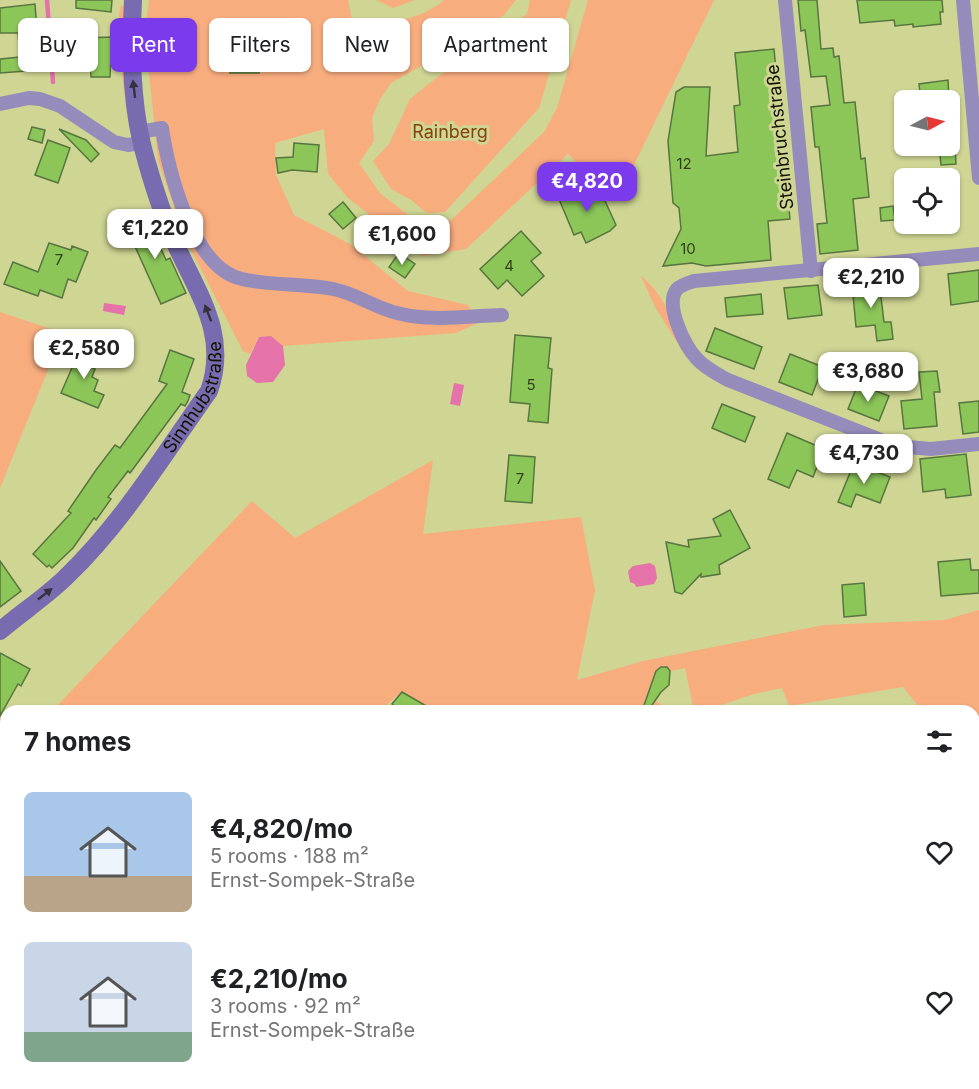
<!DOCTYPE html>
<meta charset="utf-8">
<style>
body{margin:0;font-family:Inter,sans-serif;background:#f6f6f6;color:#202124;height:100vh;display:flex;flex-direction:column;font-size:22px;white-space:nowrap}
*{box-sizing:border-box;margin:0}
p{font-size:20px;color:#757577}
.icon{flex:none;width:33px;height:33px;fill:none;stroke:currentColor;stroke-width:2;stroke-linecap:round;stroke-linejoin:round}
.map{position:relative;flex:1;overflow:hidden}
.drawer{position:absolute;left:0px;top:705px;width:980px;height:384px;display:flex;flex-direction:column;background:#fff;border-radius:18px 18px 0 0;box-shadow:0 2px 4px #0004}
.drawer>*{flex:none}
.hud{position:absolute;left:18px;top:18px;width:600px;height:54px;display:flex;gap:12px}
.needle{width:39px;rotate:83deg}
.fabs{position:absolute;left:894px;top:90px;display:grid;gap:12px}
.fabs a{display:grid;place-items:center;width:66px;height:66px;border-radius:9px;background:#fff;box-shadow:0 2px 4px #0004;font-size:30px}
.price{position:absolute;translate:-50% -51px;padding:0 14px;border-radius:12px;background:#fff;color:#222;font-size:20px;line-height:39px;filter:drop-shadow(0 2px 3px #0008)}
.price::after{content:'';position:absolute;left:50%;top:36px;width:18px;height:14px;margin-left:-9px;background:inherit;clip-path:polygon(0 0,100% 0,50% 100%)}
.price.current{background:#7c3aed;color:#fff}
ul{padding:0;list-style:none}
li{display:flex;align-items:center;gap:18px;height:150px;padding:0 24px}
li span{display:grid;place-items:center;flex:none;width:168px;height:120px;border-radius:9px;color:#555}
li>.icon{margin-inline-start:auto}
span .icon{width:72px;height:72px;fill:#fffc;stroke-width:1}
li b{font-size:26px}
h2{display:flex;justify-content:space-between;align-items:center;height:72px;padding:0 24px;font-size:26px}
.pill{padding:0 21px;border-radius:9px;background:#fff;box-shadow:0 2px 4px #0004;font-size:21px;line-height:54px}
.pill.current{background:#7c3aed;color:#fff}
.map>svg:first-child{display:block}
</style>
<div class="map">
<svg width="979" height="1089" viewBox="0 0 979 1089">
<rect width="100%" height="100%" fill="#cfd593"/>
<g fill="#f8ad7f">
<path d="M 149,0 L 348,0 L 353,25 C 386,23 418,22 444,0 L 516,0 L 503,16 L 440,43 L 433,59 L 391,83 L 380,99 L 372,118 L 374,141 L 359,163 L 380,193 L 428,231 L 451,220 L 544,132 L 557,108 L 588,0 L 714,0 L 617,200 L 568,154 L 466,249 L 422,256 L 348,198 L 328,174 L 324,129 L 275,143 L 276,175 L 294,215 L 350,244 L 408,291 L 468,305 L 478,323 L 456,333 L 283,346 L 271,336 L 259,337 L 250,354 L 243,351 L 184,236 L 158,160 L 145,34 Z"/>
<path d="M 376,0 L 415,0 L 393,8 Z"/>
<path d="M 530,0 L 571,0 L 539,108 L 445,212 L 427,213 L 411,200 L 391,189 L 373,161 L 389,144 L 410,99 L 436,78 L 527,14 Z"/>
<path d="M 121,5 L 125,7 L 125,97 C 122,74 115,26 121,5 Z"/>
<path d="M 641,276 C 665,295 676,326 685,355 L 655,307 Z"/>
<path d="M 0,312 L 63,333 L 0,488 Z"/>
<path d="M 433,460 L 423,534 L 581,517 L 595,590 L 577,680 L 643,661 L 824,625 L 944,620 L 979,610 L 979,785 L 974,777 L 974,711 L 922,711 L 903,687 L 789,706 L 782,688 L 754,694 L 703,711 L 694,711 L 685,668 L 670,671 L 665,667 L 656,670 L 647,696 L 672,711 L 435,711 L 402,692 L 379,711 L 52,711 L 252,501 L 295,538 Z"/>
<path d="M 6,760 L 6,809 L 0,802 L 0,766 Z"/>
<path d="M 974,904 L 979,904 L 979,1089 L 495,1089 L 500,1083 L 974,1083 Z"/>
<path d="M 6,980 L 6,1020 C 0,1004 0,996 6,980 Z"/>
<path d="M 29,1083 L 162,1083 L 155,1089 L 32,1089 Z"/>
<path d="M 259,1083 L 300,1083 L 309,1089 L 259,1089 Z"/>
<path d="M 328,1083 L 429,1083 L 432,1089 L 335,1089 Z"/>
</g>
<g fill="#e572a8">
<path d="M 104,303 L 126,306 L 124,315 L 103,311 Z"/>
<path d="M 271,336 L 283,346 L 285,365 L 273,382 L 257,383 L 247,376 L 246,365 L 259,337 Z"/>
<path d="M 454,383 L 464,385 L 460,406 L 450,404 Z"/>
<path d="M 650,563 L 655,566 L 657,578 L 654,584 L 636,587 L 635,584 L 630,582 L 628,571 L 633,566 Z"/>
</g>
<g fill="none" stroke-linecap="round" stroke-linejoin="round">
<path stroke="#e572a8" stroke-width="4.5" d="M 47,0 L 53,82"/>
</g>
<g fill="#8cc659" stroke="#58753f" stroke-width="1.5">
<path d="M 76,0 L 112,0 L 111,12 L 76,8 Z"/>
<path d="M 798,0 L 817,0 L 821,49 L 833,48 L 834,57 L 839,56 L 844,103 L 855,102 L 861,159 L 865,158 L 869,197 L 853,199 L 858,250 L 820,254 L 817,224 L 827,223 L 819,147 L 815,147 L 811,107 L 830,105 L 826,76 L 811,77 L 805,30 L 801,31 Z"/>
<path d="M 857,0 L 942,0 L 943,12 L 940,12 L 941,24 L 913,27 L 913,24 L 895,26 L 894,20 L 860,23 Z"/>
<path d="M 35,4 L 40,70 L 0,73 L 0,59 L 20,57 L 18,33 L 0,33 L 0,8 Z"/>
<path d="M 112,37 L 110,77 L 91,77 L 90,59 L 83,59 L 82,38 Z"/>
<path d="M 774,49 L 790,219 L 768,221 L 771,260 L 706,266 L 692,263 L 663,266 L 681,229 L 679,208 L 673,203 L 668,141 L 676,92 L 684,87 L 710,87 L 706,156 L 738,152 L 734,106 L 740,105 L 735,53 Z"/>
<path d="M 230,50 L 260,50 L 259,73 L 230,73 Z"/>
<path d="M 948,80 L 949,100 L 921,100 L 919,84 Z"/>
<path d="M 32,127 L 45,130 L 42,143 L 28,139 Z"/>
<path d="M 59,129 L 86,140 L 99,154 L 91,162 Z"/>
<path d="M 48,140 L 70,148 L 58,183 L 35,175 Z"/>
<path d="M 294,143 L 319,145 L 317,172 L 292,170 L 278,173 L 276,158 L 293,157 Z"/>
<path d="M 939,146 L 955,146 L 956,164 L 941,165 Z"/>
<path d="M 585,182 L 591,194 L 600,190 L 616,225 L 610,231 L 586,243 L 581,232 L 574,235 L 559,199 Z"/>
<path d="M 343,202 L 356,218 L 343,229 L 329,214 Z"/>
<path d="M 893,206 L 895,220 L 881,221 L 880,208 Z"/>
<path d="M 145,213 L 166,260 L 170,258 L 186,293 L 161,304 L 124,222 Z"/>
<path d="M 521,231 L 541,253 L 531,261 L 544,276 L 522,296 L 507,280 L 498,289 L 480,269 Z"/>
<path d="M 49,243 L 71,250 L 72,246 L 88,252 L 76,282 L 68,279 L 62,298 L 40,290 L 38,296 L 4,284 L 13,262 L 38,272 Z"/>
<path d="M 399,253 L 415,264 L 405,278 L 389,267 Z"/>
<path d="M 979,270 L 979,301 L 951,305 L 948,274 Z"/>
<path d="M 879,281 L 884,322 L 891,322 L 893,339 L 877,341 L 875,325 L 856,327 L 852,284 Z"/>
<path d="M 818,285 L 822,315 L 788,319 L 784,288 Z"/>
<path d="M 761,294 L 763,314 L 727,317 L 725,298 Z"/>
<path d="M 715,328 L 762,347 L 754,369 L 706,351 Z"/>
<path d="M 515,335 L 551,338 L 548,368 L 552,369 L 548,423 L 528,421 L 530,404 L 510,402 Z"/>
<path d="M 83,348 L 98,354 L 93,368 L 95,369 L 92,377 L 98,380 L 94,391 L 104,395 L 98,408 L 61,393 L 75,361 L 78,362 Z"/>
<path d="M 170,350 L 194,359 L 182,392 L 190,395 L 188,401 L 185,406 L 181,404 L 130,473 L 128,471 L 108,497 L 111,499 L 96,520 L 94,518 L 73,548 L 52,568 L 49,565 L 47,567 L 33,554 L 71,513 L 68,511 L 96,470 L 115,445 L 120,448 L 167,384 L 159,381 Z"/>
<path d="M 790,354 L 823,367 L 812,395 L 779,382 Z"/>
<path d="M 830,354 L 843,358 L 839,371 L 825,366 Z"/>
<path d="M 937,371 L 940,392 L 934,392 L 937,426 L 904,429 L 901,401 L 922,399 L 919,372 Z"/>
<path d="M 858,384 L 889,396 L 879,421 L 848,409 Z"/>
<path d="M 979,401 L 979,432 L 963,434 L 959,403 Z"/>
<path d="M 722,404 L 755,417 L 745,442 L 712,428 Z"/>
<path d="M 787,433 L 824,449 L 813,477 L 797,470 L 789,488 L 768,479 Z"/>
<path d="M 966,454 L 971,495 L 946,498 L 945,489 L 923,492 L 920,459 Z"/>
<path d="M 509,455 L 535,457 L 532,503 L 505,501 Z"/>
<path d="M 854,463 L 890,477 L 880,503 L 856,494 L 851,507 L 838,502 Z"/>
<path d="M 730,510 L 750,548 L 719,565 L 720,574 L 701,577 L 701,574 L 682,594 L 675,592 L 666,542 L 689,547 L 688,540 L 721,536 L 713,519 Z"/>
<path d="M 970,559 L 971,570 L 979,570 L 979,593 L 941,596 L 938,562 Z"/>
<path d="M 0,561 L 21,591 L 0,607 Z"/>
<path d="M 864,583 L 866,615 L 844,617 L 842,585 Z"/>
<path d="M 0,653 L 30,669 L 21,686 L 18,684 L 0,716 Z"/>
<path d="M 661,667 L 667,667 L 670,671 L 669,685 L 661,692 L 648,711 L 642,711 L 656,671 Z"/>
<path d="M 402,692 L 435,711 L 400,711 L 392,704 Z"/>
</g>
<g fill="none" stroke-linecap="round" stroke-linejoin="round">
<g stroke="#958cbb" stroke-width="14">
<path d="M 785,0 L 811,271"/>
<path d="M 963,0 L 979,178"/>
<path d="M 0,104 L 29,98 L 40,99 L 60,106 L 114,142 L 128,145 L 142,143"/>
<path d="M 140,132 L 162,128 C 168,171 193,269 242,279 C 272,286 303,283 333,289 C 355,293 375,308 397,313 C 431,322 468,316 502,315"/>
<path d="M 979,254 L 694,281 C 688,283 681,285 677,289 C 664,305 685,346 697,359 C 705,368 717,374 728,380 L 896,446 L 931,449 L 979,444"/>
</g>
<path stroke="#796baf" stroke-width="18" id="s1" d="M 0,631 C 22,612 47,596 67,576 C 123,522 164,454 209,391 C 229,335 198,294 176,245 C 164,219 155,191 147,163 C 131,111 130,54 133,0"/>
</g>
<defs><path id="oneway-solid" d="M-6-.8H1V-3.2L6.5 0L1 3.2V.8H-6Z" transform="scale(1.5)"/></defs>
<g fill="#36323d">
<use href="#oneway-solid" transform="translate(134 89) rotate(-97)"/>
<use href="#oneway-solid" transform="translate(208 313) rotate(-111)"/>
<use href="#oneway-solid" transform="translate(45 594) rotate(-38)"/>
</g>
<g text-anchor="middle" stroke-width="6" stroke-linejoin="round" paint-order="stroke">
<g font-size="15" fill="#304016">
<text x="684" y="169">12</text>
<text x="688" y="254">10</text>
<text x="59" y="265">7</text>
<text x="509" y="271">4</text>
<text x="531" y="390">5</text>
<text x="520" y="484">7</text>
</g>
<g font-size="18" fill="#85420c" stroke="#cfd593">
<text x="450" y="138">Rainberg</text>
</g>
<g font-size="18" fill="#121300" stroke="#cfd593">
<text transform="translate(780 137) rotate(-96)" y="6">Steinbruchstraße</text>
<text dy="6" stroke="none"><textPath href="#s1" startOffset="309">Sinnhubstraße</textPath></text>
</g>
</g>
</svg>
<div class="fabs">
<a><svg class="needle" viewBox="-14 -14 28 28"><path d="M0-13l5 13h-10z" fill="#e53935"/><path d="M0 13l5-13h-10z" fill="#757577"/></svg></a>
<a><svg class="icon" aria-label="locate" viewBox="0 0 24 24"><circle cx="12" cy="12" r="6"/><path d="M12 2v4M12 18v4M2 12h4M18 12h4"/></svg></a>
</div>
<b class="price current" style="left:587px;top:213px">€4,820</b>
<b class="price" style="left:155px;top:260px">€1,220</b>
<b class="price" style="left:402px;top:266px">€1,600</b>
<b class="price" style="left:871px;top:309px">€2,210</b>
<b class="price" style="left:84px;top:380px">€2,580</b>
<b class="price" style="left:868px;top:403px">€3,680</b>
<b class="price" style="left:864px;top:485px">€4,730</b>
<div class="hud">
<a class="pill">Buy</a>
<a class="pill current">Rent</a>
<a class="pill">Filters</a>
<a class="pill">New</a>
<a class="pill">Apartment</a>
</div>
<section class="drawer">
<h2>7 homes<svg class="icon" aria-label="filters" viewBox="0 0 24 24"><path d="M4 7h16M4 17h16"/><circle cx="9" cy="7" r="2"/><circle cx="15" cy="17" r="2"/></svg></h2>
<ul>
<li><span style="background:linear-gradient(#a9c7e8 70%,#b9a48a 0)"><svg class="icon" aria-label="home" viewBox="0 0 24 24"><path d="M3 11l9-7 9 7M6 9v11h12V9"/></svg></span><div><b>€4,820/mo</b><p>5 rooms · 188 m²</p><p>Ernst-Sompek-Straße</p></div><svg class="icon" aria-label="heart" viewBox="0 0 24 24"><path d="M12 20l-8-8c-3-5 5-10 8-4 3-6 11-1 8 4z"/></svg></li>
<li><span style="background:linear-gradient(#c9d6e8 75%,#7fa58c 0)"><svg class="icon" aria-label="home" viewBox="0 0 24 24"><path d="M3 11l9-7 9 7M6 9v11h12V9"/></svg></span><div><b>€2,210/mo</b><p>3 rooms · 92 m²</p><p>Ernst-Sompek-Straße</p></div><svg class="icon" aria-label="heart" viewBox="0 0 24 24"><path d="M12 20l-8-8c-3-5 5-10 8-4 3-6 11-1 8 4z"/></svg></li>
</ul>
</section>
</div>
